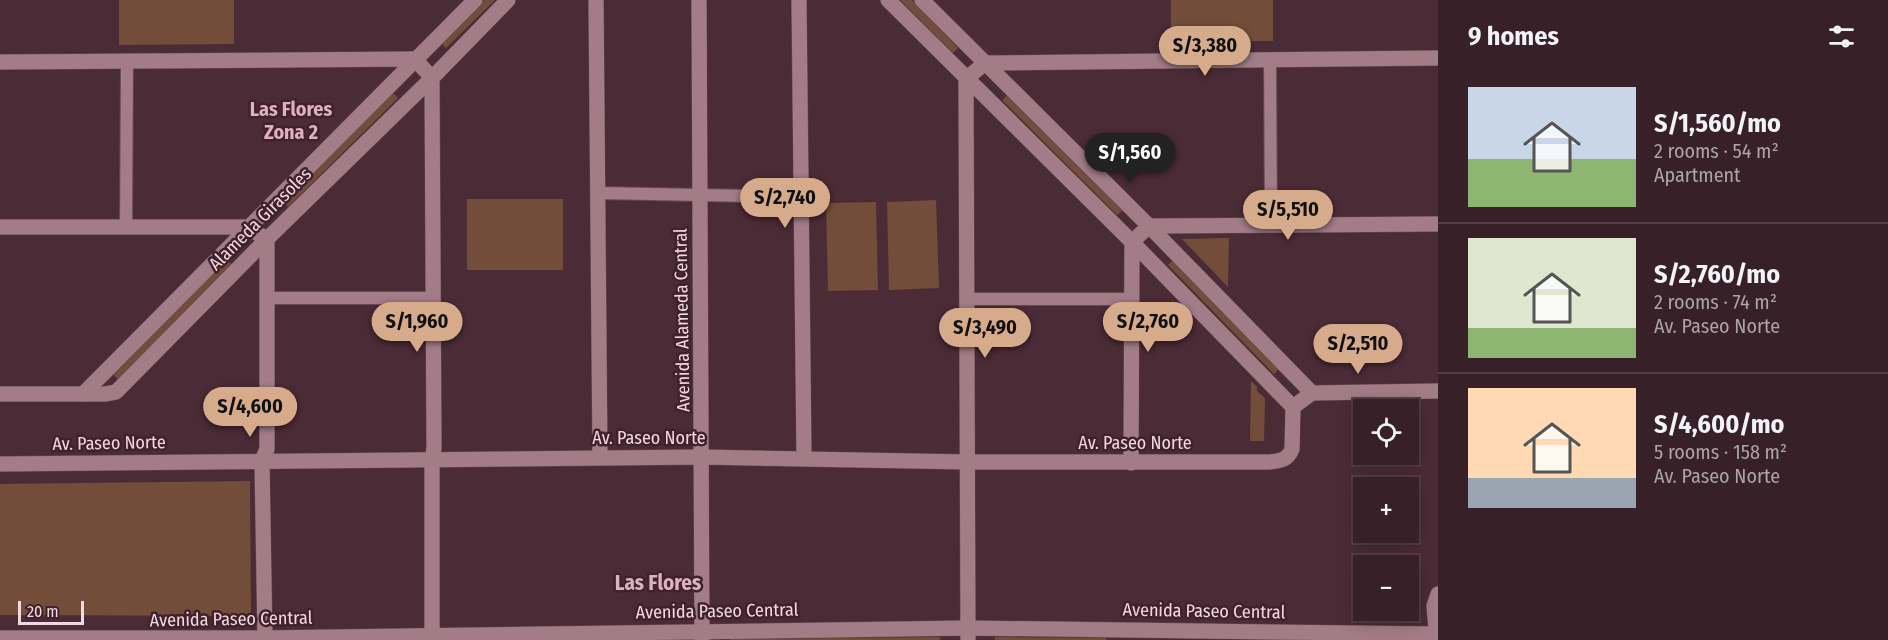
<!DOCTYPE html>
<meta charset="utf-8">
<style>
body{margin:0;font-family:"Fira Sans Condensed",sans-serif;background:#3f2830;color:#f1f3f6;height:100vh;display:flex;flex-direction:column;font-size:22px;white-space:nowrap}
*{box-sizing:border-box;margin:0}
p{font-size:20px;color:#aba3a8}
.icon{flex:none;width:33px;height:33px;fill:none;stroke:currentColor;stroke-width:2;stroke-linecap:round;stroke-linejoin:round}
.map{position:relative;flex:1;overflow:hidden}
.side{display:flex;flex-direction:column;background:#382028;width:450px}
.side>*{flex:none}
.fabs{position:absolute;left:1353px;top:399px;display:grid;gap:12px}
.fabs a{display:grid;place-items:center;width:66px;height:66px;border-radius:0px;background:#382028;box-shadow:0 3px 15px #0003,0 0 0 2px #523e45;font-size:30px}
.scale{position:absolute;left:18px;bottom:15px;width:66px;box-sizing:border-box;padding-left:6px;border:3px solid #f0dae0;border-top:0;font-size:16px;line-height:21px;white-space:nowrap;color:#f0dae0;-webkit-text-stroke:4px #40212c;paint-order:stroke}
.price{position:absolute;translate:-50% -51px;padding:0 14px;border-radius:21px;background:#d6ab8b;color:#111;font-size:20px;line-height:39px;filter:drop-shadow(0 2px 3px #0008)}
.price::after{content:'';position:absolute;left:50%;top:36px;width:18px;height:14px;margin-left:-9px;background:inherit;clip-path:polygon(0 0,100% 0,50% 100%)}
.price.active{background:#222;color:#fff}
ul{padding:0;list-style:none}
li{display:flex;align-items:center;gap:18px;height:150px;padding:0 30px}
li+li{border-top:2px solid #523e45}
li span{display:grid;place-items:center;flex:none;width:168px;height:120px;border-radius:0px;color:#555}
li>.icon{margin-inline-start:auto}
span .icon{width:72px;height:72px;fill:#fffc;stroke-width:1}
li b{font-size:26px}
h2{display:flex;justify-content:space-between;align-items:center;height:72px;padding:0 30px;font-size:26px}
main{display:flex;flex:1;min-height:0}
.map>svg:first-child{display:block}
</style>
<main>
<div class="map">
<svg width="1438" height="640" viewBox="0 0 1438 640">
<rect width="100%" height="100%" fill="#4b2b36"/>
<g fill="#724d3a">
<path d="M 119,0 L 234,0 L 234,44 L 119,45 Z"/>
<path d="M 484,0 L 495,0 L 446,48 L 441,43 Z"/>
<path d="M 900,0 L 912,0 L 958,48 L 953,53 Z"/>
<path d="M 1171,0 L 1273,0 L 1273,41 L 1171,42 Z"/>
<path d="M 393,93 L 398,98 L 288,207 L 282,202 Z"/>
<path d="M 1008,95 L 1123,210 L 1117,215 L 1002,100 Z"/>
<rect x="467" y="199" width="96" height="71"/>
<path d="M 936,200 L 939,288 L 889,290 L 887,202 Z"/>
<path d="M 876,202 L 878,290 L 828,291 L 826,203 Z"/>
<path d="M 1229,238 L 1228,287 L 1182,239 Z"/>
<path d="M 225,259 L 231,264 L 118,380 L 113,374 Z"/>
<path d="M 1173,260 L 1279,369 L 1274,374 L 1168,265 Z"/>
<path d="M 1251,381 L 1257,387 L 1257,391 L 1265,398 L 1264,441 L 1250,441 Z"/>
<path d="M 250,481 L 251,616 L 0,615 L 0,484 Z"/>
<path d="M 940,637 L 940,640 L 730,640 L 730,639 Z"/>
<path d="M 995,637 L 1106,638 L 1106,640 L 995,640 Z"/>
</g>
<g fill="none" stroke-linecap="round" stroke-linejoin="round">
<defs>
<g id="pedestrian">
<path d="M 1270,60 L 1271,224"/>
<path d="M 599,193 L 801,197"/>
<path d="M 126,227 L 127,61"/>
<path d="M 268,298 L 433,298"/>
<path d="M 968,299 L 1132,299"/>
</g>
<g id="minor">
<path d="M 596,0 L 600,457"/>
<path d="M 799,0 L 804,457"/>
<path d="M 922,0 L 1149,226 L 1312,393"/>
<path d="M 0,62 L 415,59 L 432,78 L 434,448 L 432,461 L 432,640"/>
<path d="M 0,227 L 247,227 L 267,239 L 267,449 L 262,461 L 265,640"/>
<path d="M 0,394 L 105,394 L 116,392 L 267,239 L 432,78 L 508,0"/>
<path d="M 83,394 L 475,0"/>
<path d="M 1293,407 L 1312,393 L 1438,391"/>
<path d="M 1131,463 L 1132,242 L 1149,226 L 1438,224"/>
<path d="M 0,464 L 702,457 L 968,462 L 1269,462 C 1280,461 1288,460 1292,449 L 1293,407 L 1132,242 L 888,0"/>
<path d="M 0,638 L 264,638 L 968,628 L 1435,634"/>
<path d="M 968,640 L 966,79 L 985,63 L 1438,58"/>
<path d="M 1437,640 L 1434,606 L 1438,594"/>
</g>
<path id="tertiary" d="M 699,0 L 702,640"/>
</defs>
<use href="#pedestrian" stroke="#664b54" stroke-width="14"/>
<use href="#minor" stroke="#664b54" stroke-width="16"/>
<use href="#tertiary" stroke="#664b54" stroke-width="16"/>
<use href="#pedestrian" stroke="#a27c87" stroke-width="12"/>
<use href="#minor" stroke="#a27c87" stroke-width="15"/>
<use href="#tertiary" stroke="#a27c87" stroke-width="15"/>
</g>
<g text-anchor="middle" stroke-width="5" stroke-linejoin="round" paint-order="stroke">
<g font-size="18" fill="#f0dae0" stroke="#40212c">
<text transform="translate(260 219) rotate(-45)" y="6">Alameda Girasoles</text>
<text transform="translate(682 320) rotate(-91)" y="6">Avenida Alameda Central</text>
<text x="649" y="444">Av. Paseo Norte</text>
<text transform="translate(109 443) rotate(-1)" y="6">Av. Paseo Norte</text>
<text x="1135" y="449">Av. Paseo Norte</text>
<text transform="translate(717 611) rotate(-1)" y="6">Avenida Paseo Central</text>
<text transform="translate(1204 611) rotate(1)" y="6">Avenida Paseo Central</text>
<text transform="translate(231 619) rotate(-1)" y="6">Avenida Paseo Central</text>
</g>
<g font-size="20" font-weight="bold" fill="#dbb2bd" stroke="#40212c">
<text x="291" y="116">Las Flores<tspan x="291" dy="23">Zona 2</tspan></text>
</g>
<g font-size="21" font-weight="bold" fill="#dbb2bd" stroke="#40212c">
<text x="658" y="590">Las Flores</text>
</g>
</g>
</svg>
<div class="fabs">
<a><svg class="icon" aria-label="locate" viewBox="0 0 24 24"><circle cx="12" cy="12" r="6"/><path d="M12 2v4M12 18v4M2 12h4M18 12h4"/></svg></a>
<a>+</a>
<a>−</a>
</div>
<div class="scale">20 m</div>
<b class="price" style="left:1205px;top:77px">S/3,380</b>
<b class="price active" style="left:1130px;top:184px">S/1,560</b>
<b class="price" style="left:785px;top:229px">S/2,740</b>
<b class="price" style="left:1288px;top:241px">S/5,510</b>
<b class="price" style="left:417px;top:353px">S/1,960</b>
<b class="price" style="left:1148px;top:353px">S/2,760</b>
<b class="price" style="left:985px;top:359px">S/3,490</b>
<b class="price" style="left:1358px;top:375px">S/2,510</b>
<b class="price" style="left:250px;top:438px">S/4,600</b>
</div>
<section class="side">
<h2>9 homes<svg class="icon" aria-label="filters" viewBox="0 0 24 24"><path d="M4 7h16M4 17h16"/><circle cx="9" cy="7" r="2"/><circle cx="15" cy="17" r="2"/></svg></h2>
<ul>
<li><span style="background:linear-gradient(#c9d6e8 60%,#8fb573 0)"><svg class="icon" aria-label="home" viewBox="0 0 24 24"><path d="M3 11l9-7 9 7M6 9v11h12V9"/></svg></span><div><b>S/1,560/mo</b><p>2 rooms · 54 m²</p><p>Apartment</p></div></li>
<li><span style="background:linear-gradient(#dfe7d0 75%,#8fb573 0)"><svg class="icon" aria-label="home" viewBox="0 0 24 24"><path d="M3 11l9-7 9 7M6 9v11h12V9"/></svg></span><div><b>S/2,760/mo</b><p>2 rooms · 74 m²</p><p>Av. Paseo Norte</p></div></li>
<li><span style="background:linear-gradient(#ffd9b3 75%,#9aa5b1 0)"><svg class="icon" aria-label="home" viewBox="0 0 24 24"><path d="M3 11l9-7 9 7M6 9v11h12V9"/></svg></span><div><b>S/4,600/mo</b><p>5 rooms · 158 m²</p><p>Av. Paseo Norte</p></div></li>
</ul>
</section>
</main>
